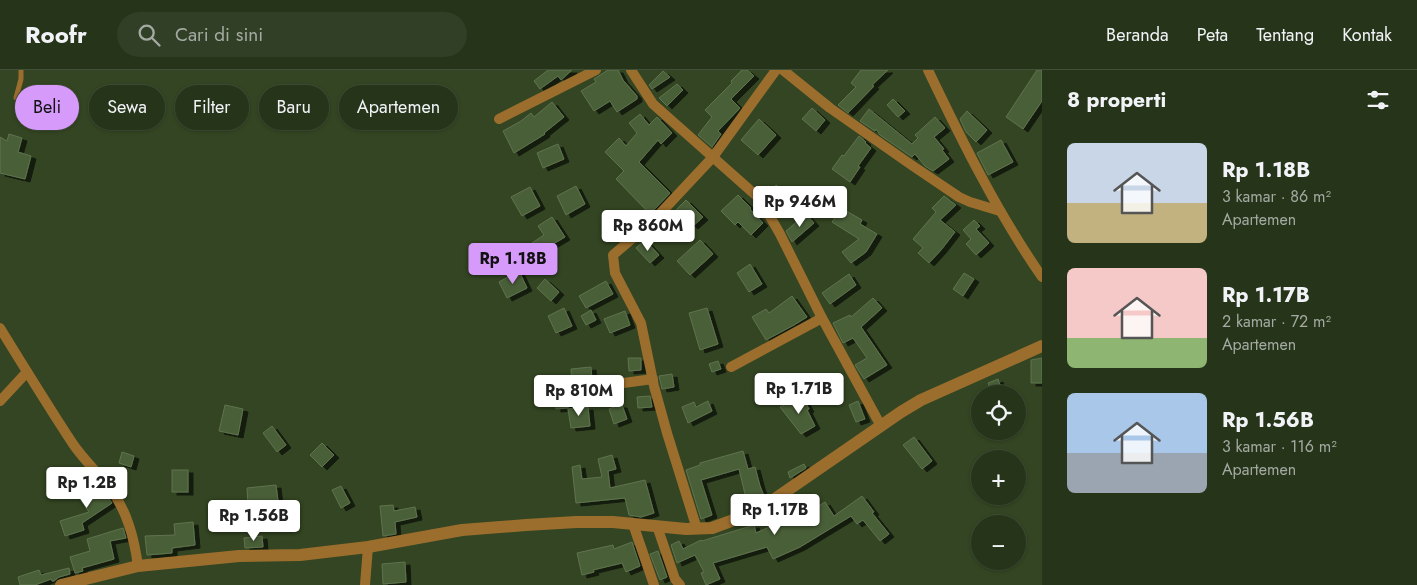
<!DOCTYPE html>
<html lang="id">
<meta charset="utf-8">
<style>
body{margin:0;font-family:Jost,sans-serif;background:#323f27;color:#f1f3f6;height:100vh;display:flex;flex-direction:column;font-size:19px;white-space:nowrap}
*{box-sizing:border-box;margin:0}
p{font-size:16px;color:#a4aaa2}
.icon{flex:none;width:28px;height:28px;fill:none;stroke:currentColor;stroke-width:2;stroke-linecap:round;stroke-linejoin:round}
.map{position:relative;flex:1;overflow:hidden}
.panel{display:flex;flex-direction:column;background:#26341a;width:375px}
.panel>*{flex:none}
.banner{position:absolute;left:15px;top:15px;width:475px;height:45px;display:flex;gap:10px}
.controls{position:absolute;left:971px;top:315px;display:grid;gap:10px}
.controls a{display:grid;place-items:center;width:55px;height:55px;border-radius:50%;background:#26341a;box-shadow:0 1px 4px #0004,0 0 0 1px #424f39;font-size:25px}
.price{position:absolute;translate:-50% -42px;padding:0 11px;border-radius:5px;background:#fff;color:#222;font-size:16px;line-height:32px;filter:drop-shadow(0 1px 2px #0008)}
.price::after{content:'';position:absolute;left:50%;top:30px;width:15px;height:11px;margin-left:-8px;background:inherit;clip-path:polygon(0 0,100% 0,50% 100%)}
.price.on{background:#d69bfa;color:#111}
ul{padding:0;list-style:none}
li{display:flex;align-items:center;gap:15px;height:125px;padding:0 25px}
li span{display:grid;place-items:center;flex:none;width:140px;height:100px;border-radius:8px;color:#555}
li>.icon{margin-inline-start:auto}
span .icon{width:60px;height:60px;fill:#fffc;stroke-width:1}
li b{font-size:21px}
h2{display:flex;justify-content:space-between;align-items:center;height:60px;padding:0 25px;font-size:21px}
.pill{padding:0 18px;border-radius:22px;background:#26341a;box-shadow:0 1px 4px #0004,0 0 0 1px #424f39;font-size:18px;line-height:45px}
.pill.on{background:#d69bfa;color:#111}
header{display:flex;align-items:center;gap:30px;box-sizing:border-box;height:70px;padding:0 25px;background:#26341a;border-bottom:1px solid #424f39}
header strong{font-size:24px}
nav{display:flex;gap:28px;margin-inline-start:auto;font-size:18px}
.search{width:350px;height:45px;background:#323f27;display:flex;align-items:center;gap:12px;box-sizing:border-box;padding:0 18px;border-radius:28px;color:#a4aaa2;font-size:19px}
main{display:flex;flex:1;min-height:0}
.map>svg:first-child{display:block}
</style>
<header>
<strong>Roofr</strong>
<div class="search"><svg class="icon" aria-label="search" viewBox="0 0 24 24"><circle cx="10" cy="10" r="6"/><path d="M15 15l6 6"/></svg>Cari di sini</div>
<nav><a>Beranda</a><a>Peta</a><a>Tentang</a><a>Kontak</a></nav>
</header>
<main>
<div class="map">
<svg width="1042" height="515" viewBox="0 0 1042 515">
<defs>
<filter id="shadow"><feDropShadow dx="5" dy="3" stdDeviation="0" flood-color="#0009"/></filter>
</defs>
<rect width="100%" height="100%" fill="#334522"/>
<g fill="#4a5e39" stroke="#5f744e" filter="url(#shadow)">
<path d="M 548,0 L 572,0 L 561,10 L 558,6 L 540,19 L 534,11 Z"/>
<path d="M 608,0 L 618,0 L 623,10 L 637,26 L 637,29 L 617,42 L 610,31 L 594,41 L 581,21 L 596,12 L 594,9 Z"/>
<path d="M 742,0 L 747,0 L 754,6 L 731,29 L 740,38 L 718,61 L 721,64 L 712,77 L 698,65 L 712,47 L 705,40 L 732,13 L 731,11 Z"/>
<path d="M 861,0 L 888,0 L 872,15 L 874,16 L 848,43 L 838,35 L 856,17 L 851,13 Z"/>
<path d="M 1037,0 L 1042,0 L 1042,31 L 1023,59 L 1006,47 Z"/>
<path d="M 663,1 L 670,7 L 652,19 L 649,15 Z"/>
<path d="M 677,14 L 683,20 L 667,36 L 659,28 Z"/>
<path d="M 893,29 L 905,41 L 898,47 L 887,35 Z"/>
<path d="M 552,32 L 564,47 L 544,63 L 545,64 L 514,83 L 503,61 L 521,51 L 531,43 L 534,47 Z"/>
<path d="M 812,38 L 825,50 L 816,61 L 802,49 Z"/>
<path d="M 869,39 L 912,74 L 918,68 L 915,65 L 935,47 L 945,58 L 934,67 L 944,79 L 942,80 L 949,89 L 933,101 L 925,96 L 915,84 L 912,87 L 880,65 L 876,59 L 875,61 L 860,51 Z"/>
<path d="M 967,41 L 987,60 L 976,72 L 966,62 L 960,49 Z"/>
<path d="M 640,44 L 649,55 L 657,47 L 672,63 L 661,74 L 658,70 L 639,92 L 670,123 L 650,144 L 616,109 L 624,101 L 605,82 L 619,68 L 626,76 L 637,63 L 629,53 Z"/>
<path d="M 759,49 L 776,65 L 758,85 L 741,70 Z"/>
<path d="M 9,64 L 22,68 L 18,82 L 31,86 L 25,109 L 0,103 L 0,67 L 7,71 Z"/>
<path d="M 859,66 L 866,72 L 865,73 L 871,78 L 858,96 L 860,97 L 850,112 L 832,99 L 842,85 L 844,86 Z"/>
<path d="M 1001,70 L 1013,92 L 988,105 L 977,83 Z"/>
<path d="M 558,74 L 564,89 L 543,98 L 537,83 Z"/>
<path d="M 776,115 L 785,122 L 773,137 L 767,127 Z"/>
<path d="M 576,116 L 585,134 L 566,145 L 557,126 Z"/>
<path d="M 530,117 L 540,136 L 522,146 L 511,127 Z"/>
<path d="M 738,125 L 751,138 L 750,139 L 763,153 L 751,165 L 738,152 L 735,155 L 721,141 Z"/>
<path d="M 944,126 L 956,135 L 940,150 L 955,162 L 941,180 L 929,193 L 918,183 L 923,178 L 913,169 L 936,142 L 932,138 Z"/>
<path d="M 686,130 L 703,147 L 693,156 L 676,140 Z"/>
<path d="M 841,138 L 862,150 L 860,154 L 877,164 L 866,182 L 851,193 L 842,182 L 859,169 L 832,152 Z"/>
<path d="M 806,144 L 814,153 L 792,172 L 786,161 Z"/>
<path d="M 552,147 L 565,167 L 548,177 L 551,182 L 542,187 L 532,173 L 544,165 L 538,156 Z"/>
<path d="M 974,150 L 980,156 L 976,159 L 989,173 L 976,185 L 966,174 L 971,169 L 963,160 Z"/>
<path d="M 645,170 L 659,185 L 650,193 L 636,178 Z"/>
<path d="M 700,170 L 713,184 L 690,205 L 677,191 Z"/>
<path d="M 750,194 L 762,214 L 749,222 L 737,203 Z"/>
<path d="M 519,201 L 527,218 L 507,228 L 499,212 Z"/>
<path d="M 964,203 L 974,209 L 963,226 L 953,219 Z"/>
<path d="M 849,204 L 856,215 L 830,234 L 822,223 Z"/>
<path d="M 545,209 L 559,222 L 551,231 L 537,218 Z"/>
<path d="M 606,211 L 613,224 L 586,238 L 579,226 Z"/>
<path d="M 792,226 L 807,247 L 794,255 L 766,270 L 752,247 L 766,239 L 769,243 Z"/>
<path d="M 873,228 L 882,238 L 861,257 L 887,295 L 864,309 L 855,295 L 867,288 L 853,268 L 843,273 L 833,253 L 850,245 L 851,247 Z"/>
<path d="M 564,238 L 572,256 L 556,263 L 548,246 Z"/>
<path d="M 707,238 L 718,274 L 700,280 L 689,243 Z"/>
<path d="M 591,240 L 596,250 L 586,255 L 581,246 Z"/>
<path d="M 625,241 L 630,255 L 610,263 L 604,249 Z"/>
<path d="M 628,288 L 641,288 L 641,300 L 629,301 Z"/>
<path d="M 1042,288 L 1042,313 L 1031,313 L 1031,290 Z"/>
<path d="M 718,291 L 721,299 L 712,302 L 709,294 Z"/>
<path d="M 591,297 L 592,310 L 572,313 L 571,299 Z"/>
<path d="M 672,304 L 674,317 L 662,319 L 659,306 Z"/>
<path d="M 998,309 L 1001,318 L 991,321 L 988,313 Z"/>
<path d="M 650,326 L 652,337 L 638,338 L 637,327 Z"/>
<path d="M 802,326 L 809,339 L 807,340 L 815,356 L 801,364 L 780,337 Z"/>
<path d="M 566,328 L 568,338 L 556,339 L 555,329 Z"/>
<path d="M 708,331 L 712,341 L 688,353 L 682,337 L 694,332 L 696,337 Z"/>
<path d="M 858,331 L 865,349 L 856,352 L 849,335 Z"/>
<path d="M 225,335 L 243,339 L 238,365 L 219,361 Z"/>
<path d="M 619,335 L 622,335 L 627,349 L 614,354 L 609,339 Z"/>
<path d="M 588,337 L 590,356 L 571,358 L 568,339 Z"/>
<path d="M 272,356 L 286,375 L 277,382 L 263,363 Z"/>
<path d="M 914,367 L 932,391 L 922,399 L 903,375 Z"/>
<path d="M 322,373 L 334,385 L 322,397 L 310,385 Z"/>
<path d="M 743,381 L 748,399 L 755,397 L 760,416 L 764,426 L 737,440 L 733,428 L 745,424 L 739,399 L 701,410 L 712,445 L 701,449 L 686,400 L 700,395 L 700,393 Z"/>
<path d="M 122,382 L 134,386 L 131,397 L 119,393 Z"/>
<path d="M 612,385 L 616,399 L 608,401 L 610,418 L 645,410 L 654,443 L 641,447 L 629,445 L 625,428 L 576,433 L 572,397 L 580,395 L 582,409 L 602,407 L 598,389 Z"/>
<path d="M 804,394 L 806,398 L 790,408 L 788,402 Z"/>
<rect x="172" y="400" width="16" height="22"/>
<path d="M 97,413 L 112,433 L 82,453 L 84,460 L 65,466 L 60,451 L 89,442 L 78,426 Z"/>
<path d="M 276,415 L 278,431 L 248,435 L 247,418 Z"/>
<path d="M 341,416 L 350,433 L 341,438 L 332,420 Z"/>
<path d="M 862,426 L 874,442 L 872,443 L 889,464 L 880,471 L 863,450 L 857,454 L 851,446 L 800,477 L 773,489 L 767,477 L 713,493 L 720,509 L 706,515 L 701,503 L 704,502 L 695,485 L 677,493 L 671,475 L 679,471 L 683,479 L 701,470 L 702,471 L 754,455 L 756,463 L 785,450 L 784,448 L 799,440 L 803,446 L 825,432 L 834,446 Z"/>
<path d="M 393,435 L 394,441 L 415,437 L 417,447 L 395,452 L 396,464 L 383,466 L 380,436 Z"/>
<path d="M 193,452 L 195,475 L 172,478 L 172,483 L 147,485 L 145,466 L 175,465 L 174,454 Z"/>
<path d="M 123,458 L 126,468 L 110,471 L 114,489 L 82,498 L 83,501 L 75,503 L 70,487 L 90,481 L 87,469 Z"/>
<path d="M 262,466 L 263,477 L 245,478 L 244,468 Z"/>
<path d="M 632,472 L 640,496 L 626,502 L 622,493 L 593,500 L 594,502 L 582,505 L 577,483 L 613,475 L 614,479 Z"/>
<path d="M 658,481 L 667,507 L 660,510 L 650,484 Z"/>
<path d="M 405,492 L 406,512 L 383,514 L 382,494 Z"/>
<path d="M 69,498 L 70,504 L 59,507 L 54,511 L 52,511 L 51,509 L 35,515 L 20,515 L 18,507 L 39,500 L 41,505 Z"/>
</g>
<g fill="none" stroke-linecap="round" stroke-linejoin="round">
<path stroke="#9c6e2d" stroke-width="5" d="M 16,28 L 21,9 L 21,0"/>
<g stroke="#9c6e2d" stroke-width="10">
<path d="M 631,0 L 653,34 L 760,129 L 780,164 L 822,248 L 881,356"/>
<path d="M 783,0 L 830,38 L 910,94 L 959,127 L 970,132 L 1000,141"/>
<path d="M 928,0 C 962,71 997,142 1042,207"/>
<path d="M 499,49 L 596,0"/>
<path d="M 0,258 C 24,297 48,336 73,374 C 84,390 98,403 110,418 C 127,441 134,467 138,496"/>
<path d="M 731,297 L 822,248"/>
<path d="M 550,323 L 653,309"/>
<path d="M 0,331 L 27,302"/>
<path d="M 633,454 L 654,515"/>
<path d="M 657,456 L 675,509 L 680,515"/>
<path d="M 697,459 L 667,363 L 654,316 L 641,253 L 615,203 L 613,185 L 654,150 L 713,87 L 776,0"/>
<path d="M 365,515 L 368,477"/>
</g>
<path stroke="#9c6e2d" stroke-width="12" d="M 61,515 L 138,496 L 239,486 L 300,485 L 368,477 L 462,460 L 526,455 L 576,452 L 613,452 L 686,459 L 712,458 L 739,448 L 769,433 L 901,342 L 921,330 L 1042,276"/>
</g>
</svg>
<div class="controls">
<a><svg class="icon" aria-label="locate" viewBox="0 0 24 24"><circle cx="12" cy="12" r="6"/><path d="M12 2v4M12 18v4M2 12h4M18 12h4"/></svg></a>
<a>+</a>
<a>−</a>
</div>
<b class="price" style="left:800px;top:158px">Rp 946M</b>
<b class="price" style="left:648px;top:182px">Rp 860M</b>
<b class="price on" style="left:513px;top:215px">Rp 1.18B</b>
<b class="price" style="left:799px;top:345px">Rp 1.71B</b>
<b class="price" style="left:579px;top:347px">Rp 810M</b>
<b class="price" style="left:87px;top:439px">Rp 1.2B</b>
<b class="price" style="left:775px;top:466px">Rp 1.17B</b>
<b class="price" style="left:254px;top:472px">Rp 1.56B</b>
<div class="banner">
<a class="pill on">Beli</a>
<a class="pill">Sewa</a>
<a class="pill">Filter</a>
<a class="pill">Baru</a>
<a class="pill">Apartemen</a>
</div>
</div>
<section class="panel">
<h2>8 properti<svg class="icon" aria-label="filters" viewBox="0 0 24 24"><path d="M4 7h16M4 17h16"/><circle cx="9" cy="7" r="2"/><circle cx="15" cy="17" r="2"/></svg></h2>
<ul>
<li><span style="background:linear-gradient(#c9d6e8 60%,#c2b280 0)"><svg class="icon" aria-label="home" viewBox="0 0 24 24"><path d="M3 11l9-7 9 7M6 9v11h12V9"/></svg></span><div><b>Rp 1.18B</b><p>3 kamar · 86 m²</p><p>Apartemen</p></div></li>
<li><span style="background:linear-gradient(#f6c9c9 70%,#8fb573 0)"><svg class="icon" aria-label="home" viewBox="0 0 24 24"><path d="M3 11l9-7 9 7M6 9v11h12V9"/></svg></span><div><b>Rp 1.17B</b><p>2 kamar · 72 m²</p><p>Apartemen</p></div></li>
<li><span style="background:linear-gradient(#a9c7e8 60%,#9aa5b1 0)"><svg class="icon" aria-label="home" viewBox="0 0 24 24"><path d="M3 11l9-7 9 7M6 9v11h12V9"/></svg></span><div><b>Rp 1.56B</b><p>3 kamar · 116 m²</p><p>Apartemen</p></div></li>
</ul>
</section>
</main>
